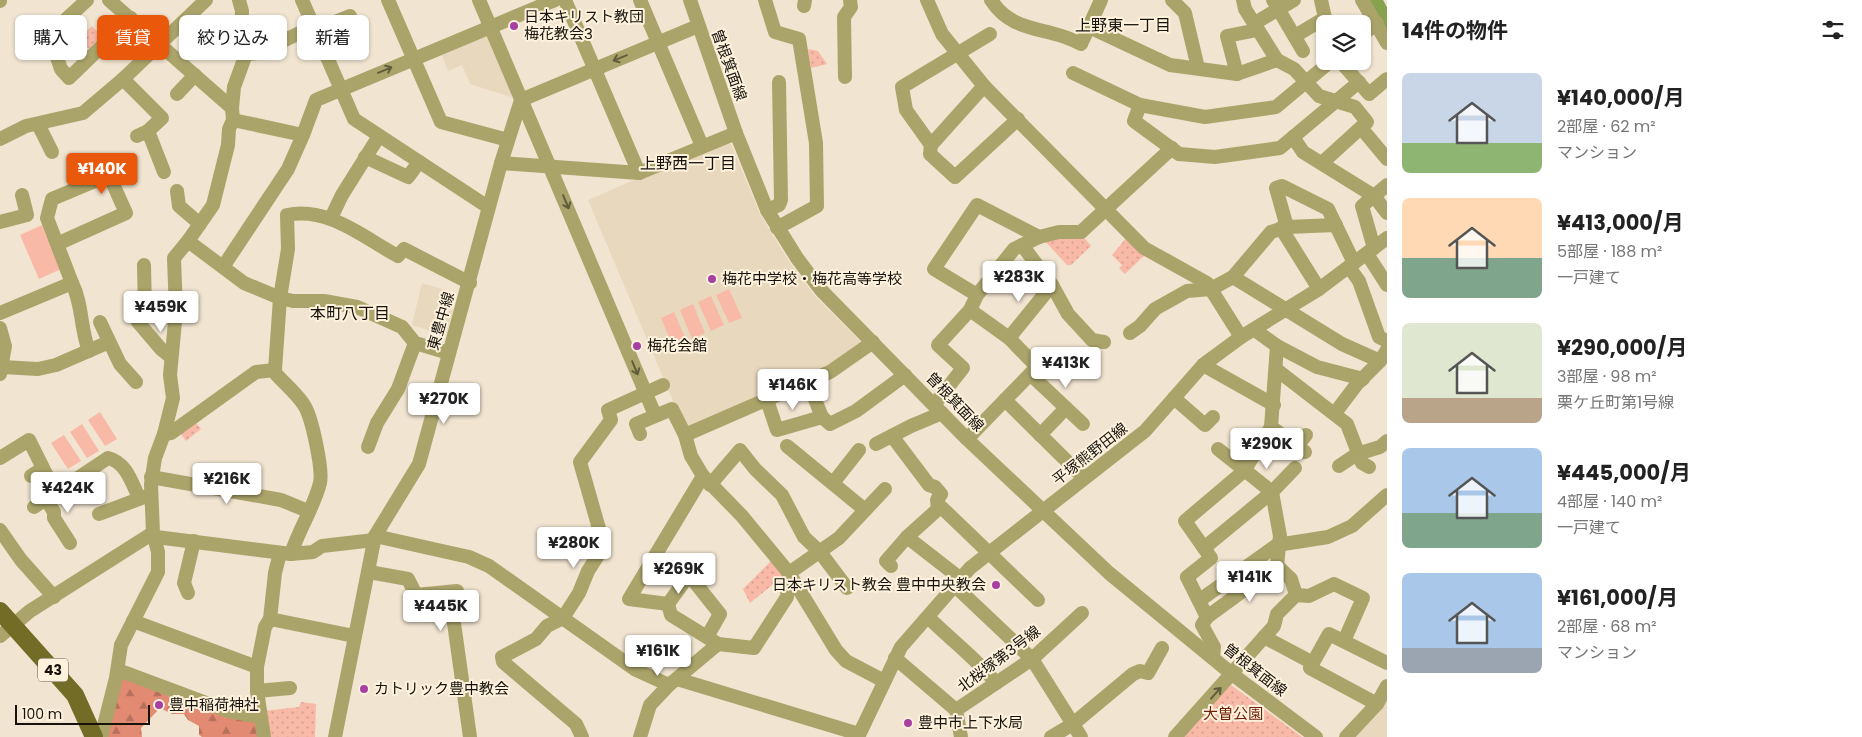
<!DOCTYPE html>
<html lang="ja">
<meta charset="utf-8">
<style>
body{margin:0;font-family:Poppins,"Noto Sans JP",sans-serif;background:#f6f6f6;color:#222;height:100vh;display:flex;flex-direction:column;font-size:19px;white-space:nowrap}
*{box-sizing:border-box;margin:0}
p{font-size:16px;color:#767676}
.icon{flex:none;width:28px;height:28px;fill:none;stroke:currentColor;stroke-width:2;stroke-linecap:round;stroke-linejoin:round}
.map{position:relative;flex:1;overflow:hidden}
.details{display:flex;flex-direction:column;background:#fff;width:475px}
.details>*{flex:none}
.top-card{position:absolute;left:15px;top:15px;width:475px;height:45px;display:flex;gap:10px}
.controls{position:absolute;left:1316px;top:15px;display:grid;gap:10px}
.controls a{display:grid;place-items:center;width:55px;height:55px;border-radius:8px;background:#fff;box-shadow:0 1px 4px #0004;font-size:25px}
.scale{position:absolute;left:15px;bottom:12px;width:135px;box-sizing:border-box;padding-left:5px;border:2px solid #17130c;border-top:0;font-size:14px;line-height:18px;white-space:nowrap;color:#17130c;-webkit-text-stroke:4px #fef2dd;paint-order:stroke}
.price{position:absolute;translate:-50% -42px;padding:0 11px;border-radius:5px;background:#fff;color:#222;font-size:16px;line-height:32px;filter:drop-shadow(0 1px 2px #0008)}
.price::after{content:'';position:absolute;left:50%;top:30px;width:15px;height:11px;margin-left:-8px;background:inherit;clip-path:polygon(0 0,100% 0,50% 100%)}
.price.active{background:#ea580c;color:#fff}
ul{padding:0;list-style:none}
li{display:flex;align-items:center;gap:15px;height:125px;padding:0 15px}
li span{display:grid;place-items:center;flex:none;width:140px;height:100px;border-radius:8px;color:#555}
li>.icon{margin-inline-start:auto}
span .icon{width:60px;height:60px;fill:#fffc;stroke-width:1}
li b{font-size:21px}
h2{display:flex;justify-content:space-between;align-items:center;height:60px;padding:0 15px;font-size:21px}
.chip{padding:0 18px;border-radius:8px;background:#fff;box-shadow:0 1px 4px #0004;font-size:18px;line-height:45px}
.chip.active{background:#ea580c;color:#fff}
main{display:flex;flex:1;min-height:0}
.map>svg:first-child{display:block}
</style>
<main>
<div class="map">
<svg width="1387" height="737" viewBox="0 0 1387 737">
<defs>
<pattern id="forest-firs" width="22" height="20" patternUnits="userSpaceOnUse" patternTransform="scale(1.25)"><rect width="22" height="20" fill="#e38a72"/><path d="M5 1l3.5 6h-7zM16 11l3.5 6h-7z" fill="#b7705c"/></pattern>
<pattern id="park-dots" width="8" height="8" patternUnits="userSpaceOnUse" patternTransform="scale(1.25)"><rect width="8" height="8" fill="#f9b9a7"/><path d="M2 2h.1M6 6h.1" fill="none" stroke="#d59e8f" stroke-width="1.8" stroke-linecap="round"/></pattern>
</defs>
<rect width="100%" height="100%" fill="#f1e4d0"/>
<g fill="#e8d8bd">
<path d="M 487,31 L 512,94 L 511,97 L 470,84 L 462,65 L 448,71 L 440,50 Z"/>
<path d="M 724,141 L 731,144 L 760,214 L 790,263 L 814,295 L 864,345 L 829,371 L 685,429 L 588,200 Z"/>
<path d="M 422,283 L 449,291 L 444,308 L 453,310 L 446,336 L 412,325 Z"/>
<path d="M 1387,694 L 1387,737 L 1351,737 Z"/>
</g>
<path fill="url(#forest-firs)" d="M 121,675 L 256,720 L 259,737 L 202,737 L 199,735 L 199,726 L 188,720 L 184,714 L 172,714 L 160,708 L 141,728 L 142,737 L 106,737 Z"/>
<g fill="url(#park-dots)">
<path d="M 92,26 L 105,40 L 92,52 L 79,38 Z"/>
<path d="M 808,49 L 818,51 L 827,64 L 811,68 Z"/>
<path d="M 1082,235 L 1091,246 L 1071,265 L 1067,265 L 1045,241 Z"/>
<path d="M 1127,237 L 1145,255 L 1125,274 L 1119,268 L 1122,265 L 1112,255 Z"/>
<path d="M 195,421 L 201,429 L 186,441 L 180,433 Z"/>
<path d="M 774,558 L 781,567 L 785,582 L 776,582 L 750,603 L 743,589 Z"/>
<path d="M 1231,685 L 1302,737 L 1180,737 Z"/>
<path d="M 301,702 L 316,704 L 315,737 L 268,737 L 263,711 L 299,707 Z"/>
</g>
<g fill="#f9b9a7">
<path d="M 42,225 L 61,269 L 39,279 L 20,235 Z"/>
<path d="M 729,289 L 742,318 L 729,323 L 716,295 Z"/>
<path d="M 711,296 L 724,325 L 711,331 L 698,302 Z"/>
<path d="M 693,304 L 705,333 L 692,339 L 680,310 Z"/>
<path d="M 674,312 L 687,342 L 673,347 L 661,318 Z"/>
<path d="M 100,412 L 117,439 L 105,446 L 88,420 Z"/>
<path d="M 82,424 L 99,451 L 87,458 L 70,432 Z"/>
<path d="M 64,435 L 81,461 L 68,469 L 51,443 Z"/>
</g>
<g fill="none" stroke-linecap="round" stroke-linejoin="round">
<path stroke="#86a24f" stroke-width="16" d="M 1374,0 L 1387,24"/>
<g stroke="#aba46a" stroke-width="14">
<path d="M 87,0 L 49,35 L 61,69 L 69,78 L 131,18"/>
<path d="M 109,0 L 232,108 L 233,120 L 229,129 L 228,145 L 213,205 L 188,241"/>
<path d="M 302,0 L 354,119 L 488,207"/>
<path d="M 388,0 L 441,122 L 508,140"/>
<path d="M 479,0 L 655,415"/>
<path d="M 565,0 L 639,173"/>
<path d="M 640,0 L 702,146"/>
<path d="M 690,0 L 736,133 L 767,210 L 797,258 L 821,290 L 967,439 L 1109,573 L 1232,674 L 1316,737"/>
<path d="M 765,0 L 775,32 L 799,39 L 816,143 L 817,206 L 777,228"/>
<path d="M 927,0 L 942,34 L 984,86 L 1144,248 L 1207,283 L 1241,337"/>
<path d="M 991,0 C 1007,25 1029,27 1055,34 C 1064,36 1073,40 1081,44 L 1101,0"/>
<path d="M 1172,0 L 1185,13 L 1198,68"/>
<path d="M 1243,0 L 1245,9 L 1277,60"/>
<path d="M 1273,0 L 1303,51"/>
<path d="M 1362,0 L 1387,43"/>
<path d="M 0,1 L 0,0"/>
<path d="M 804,6 L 805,0"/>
<path d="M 1089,27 L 1170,65 L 1237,74 L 1277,60 L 1294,69 L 1319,96 L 1355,107 L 1367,122 L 1322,163"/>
<path d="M 315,30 L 350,16"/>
<path d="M 1362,35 L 1377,23"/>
<path d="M 1295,36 L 1325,18 L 1321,0"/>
<path d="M 246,54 L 258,53 L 314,26"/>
<path d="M 1340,61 L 1369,94 L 1387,79"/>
<path d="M 1073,73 L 1140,105 L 1205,117 L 1276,107 L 1331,61"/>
<path d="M 1237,74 L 1227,36 L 1252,31 L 1255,23 L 1294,0"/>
<path d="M 845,77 L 844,17 L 851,7 L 850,0"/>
<path d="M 123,79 L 162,118 L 148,131 L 164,172"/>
<path d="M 984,86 L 931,145 L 906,110 L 902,87 L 990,34"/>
<path d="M 177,94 L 195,75"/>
<path d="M 521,100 L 698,26"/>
<path d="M 1140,105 L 1134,121 L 1179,154 L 1215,157 L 1280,148 L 1359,82"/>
<path d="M 232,108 L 234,87 L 246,54 L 241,35 L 242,11 L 239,0"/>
<path d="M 38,124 L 52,152"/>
<path d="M 1362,129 L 1387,159"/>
<path d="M 303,135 L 316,100 L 555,0"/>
<path d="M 137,136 L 148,131"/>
<path d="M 1293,137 L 1303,152 L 1374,196 L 1387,213"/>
<path d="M 0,139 L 26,126 L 83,113 L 123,79 L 206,0"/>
<path d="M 931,145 L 930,154 L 955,177 L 1018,119"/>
<path d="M 365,157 L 408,177 L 419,162"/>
<path d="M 501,163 L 639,173 L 736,133"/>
<path d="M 177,191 L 179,206 L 200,224"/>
<path d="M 767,210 L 779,205 L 781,200 L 779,82"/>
<path d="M 331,218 L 342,195 L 379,136"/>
<path d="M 0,222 L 27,215 L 22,195"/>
<path d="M 1287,227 L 1276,188 L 1282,186 L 1328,209 L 1354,263"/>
<path d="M 1281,228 L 1319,289"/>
<path d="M 1022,245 L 1052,285 L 1068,314 L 1092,340 L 1104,342"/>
<path d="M 1374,248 L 1362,206 L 1387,185"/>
<path d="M 1367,254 L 1387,285"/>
<path d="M 144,265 L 145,311 L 138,322 L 161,349 L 171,357"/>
<path d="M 223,267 L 288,169 L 303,135 L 233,120"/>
<path d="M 1349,267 L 1359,281 L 1379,337 L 1387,341"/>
<path d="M 1233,277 L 1342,344 L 1380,361"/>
<path d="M 72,283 C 83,305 80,328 89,351"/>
<path d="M 977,295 L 934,269 L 977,205 L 1039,237"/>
<path d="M 0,313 L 72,283 L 47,218 L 52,199 L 109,175 L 126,213 L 57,244"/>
<path d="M 100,322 L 120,364 L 136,382"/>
<path d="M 0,328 L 5,346 L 0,374"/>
<path d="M 1255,330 L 1277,346 L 1317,367 L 1363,379"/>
<path d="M 1130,333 L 1140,326 L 1155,309 L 1187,291 L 1211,289 L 1233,277 L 1271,232 L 1287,227 L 1336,225"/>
<path d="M 1009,338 L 1052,285"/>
<path d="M 1203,365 L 1274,405"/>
<path d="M 2,367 L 38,369 L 56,365 L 109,342"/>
<path d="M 275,370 L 280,298 L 288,249 L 287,215 C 328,206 364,238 398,256 L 404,249 L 470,283"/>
<path d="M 1277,370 L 1347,424 L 1362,463 L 1369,467"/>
<path d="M 1030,374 L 1083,424"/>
<path d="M 808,382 L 822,417 L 830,424 L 856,411 L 905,375"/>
<path d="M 1174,398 L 1205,425 L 1213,417"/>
<path d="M 767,400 L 777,430 L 822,417"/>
<path d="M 1005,400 L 1084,478"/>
<path d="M 934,405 L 963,368 L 938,345 L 970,310 L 977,295 L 1014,249 L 1039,237 L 1059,232 L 1081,232 L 1172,148"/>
<path d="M 1335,413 L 1357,384 L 1380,361 L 1387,350"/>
<path d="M 1271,427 L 1305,452"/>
<path d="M 164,434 L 171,433 L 256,372 L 275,370 L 276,374 C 285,384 297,394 304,405 C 312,417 323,470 320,483 C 314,507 299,529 291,554"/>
<path d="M 640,434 L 636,424 L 672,409 L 685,435 L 691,456 L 703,476 L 742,516 L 789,573 L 836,650 L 846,661 L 884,681"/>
<path d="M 685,435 L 830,372 L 873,342"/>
<path d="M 1040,435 L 1066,408"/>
<path d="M 967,439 L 1037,367 L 1009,338 L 970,310"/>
<path d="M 876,444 L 911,426 L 942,413"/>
<path d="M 787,446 L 865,510"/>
<path d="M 368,447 L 377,423 L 398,389 L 415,343"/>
<path d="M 1296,447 L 1306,435"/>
<path d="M 1218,449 L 1272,492 L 1280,536 L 1277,566 L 1291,579 L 1296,595"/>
<path d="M 0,458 L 29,440 L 55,492"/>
<path d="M 1339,466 L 1357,454 L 1380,447 L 1387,441"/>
<path d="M 31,476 L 42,469"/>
<path d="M 703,476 L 629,599 L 668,604 L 671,615 L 718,644 L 754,648 L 787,597 L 789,573 L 839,538 L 885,489"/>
<path d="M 151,477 L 281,500 L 308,511"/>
<path d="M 833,483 L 859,450"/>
<path d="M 710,485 L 740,450 L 755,469 L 782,495 L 804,537 L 820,552 L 847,588"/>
<path d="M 46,499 L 54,512 L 54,518 L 70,543"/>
<path d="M 938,504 L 1038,600"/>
<path d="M 34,507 L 108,458 C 126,462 132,483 139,498"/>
<path d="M 99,514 L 147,496"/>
<path d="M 0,530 L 21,560 L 54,597"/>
<path d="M 375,536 L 469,557 L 489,566 L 636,670 L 669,685"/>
<path d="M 156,537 L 291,554 L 313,552 L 322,546 L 374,540"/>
<path d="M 907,537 L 961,579"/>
<path d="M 1204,548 L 1272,492 L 1295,468"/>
<path d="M 891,566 L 886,561 L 907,537 L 938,509 L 937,500 L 941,494 L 935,487 L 929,485 L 892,436"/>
<path d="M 369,572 L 408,579 L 416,595 L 457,591 L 453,616 L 470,737"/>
<path d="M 955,586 L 1032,659 L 1081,737"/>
<path d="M 188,593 L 184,583 L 194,541"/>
<path d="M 1296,595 L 1309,596 L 1334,584 L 1363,598 L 1344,641"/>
<path d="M 1200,600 L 1277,545 L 1328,537 L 1352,526 L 1387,495"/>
<path d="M 668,604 L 689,575 L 720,614 L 707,637"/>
<path d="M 928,617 C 951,640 976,658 996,683"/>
<path d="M 1207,617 L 1277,566"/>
<path d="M 270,619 L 354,636"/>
<path d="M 133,621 L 257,667"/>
<path d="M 0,636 L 30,611 L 153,533"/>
<path d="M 1264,637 L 1313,663"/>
<path d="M 1213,657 L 1214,647 L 1202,625 L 1207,617 L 1187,577 L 1211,558 L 1185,521 L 1244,471 L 1271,427 L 1277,346"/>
<path d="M 895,658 L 956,710 L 961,737"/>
<path d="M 118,670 L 228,711 L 260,717"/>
<path d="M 677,679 L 859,734"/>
<path d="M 257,691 L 290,688"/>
<path d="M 1377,704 L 1310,668 L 1329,634 L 1387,663"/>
<path d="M 956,710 L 1032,659 L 1082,613"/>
<path d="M 101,737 L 116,678 L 121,645 L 158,572 L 158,552 L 153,533 L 151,484 L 155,458 L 164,434 L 173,398 L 170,375 L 176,311 L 174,258 L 188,241 L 244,283 L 280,298 L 293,301 L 324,301 L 357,307 L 402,327 L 415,343 L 449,353"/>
<path d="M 264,737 L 257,691 L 257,667 L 265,627 L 270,619 L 275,573 L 280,553"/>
<path d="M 335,737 L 375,536 L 419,464 L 501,163 L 521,100"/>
<path d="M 582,737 L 576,724 L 503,662 L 502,657 L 536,639 L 547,626 L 563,618 L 579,593 L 588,571 L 604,546 L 580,462 L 611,420 L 608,410 L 663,385"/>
<path d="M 640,737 L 650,705 L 669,685 L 718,644"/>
<path d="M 858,737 L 901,647 L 970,568 L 1145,431 L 1203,365 L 1241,337 L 1319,289 L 1387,238"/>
<path d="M 1051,737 L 1073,724 L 1133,674 L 1140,671 L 1148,673 L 1162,648"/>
<path d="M 1175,737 L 1274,626 L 1277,614 L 1296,595"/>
<path d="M 1346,737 L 1377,704 L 1387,686"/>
</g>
<path stroke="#736c27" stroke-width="18" d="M 0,611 L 75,695 L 94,737"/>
</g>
<defs><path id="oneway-shaft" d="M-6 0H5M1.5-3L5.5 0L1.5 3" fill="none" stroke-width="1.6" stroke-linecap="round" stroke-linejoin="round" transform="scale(1.25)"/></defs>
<g stroke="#615c3b">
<use href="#oneway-shaft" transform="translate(620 58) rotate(158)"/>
<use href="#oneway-shaft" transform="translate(385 70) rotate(-23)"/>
<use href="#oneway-shaft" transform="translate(566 202) rotate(67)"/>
<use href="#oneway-shaft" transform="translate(635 368) rotate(67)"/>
<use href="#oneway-shaft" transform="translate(1216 693) rotate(-48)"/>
</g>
<g fill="#a840a3" stroke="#fef2dd" stroke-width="2">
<circle cx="514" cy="26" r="5"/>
<circle cx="712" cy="279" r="5"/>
<circle cx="637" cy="346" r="5"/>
<circle cx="996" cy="585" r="5"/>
<circle cx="364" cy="689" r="5"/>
<circle cx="159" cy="705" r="5"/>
<circle cx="908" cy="723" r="5"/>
</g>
<g text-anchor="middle" stroke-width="4" stroke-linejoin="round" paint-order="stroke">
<rect fill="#fef2dd" stroke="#5c564b" stroke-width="1" x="38" y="658.5" width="30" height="23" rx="4"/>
<g font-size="14" font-weight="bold" fill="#17130c">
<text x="53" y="675">43</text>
</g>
<g font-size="15" fill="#17130c" stroke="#fef2dd" text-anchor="start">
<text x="524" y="22">日本キリスト教団<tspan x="524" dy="17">梅花教会3</tspan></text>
<text x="722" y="284">梅花中学校・梅花高等学校</text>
<text x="647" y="351">梅花会館</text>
<text x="986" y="590" text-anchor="end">日本キリスト教会 豊中中央教会</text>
<text x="374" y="694">カトリック豊中教会</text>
<text x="169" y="710">豊中稲荷神社</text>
<text x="918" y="728">豊中市上下水局</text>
</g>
<g font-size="15" fill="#17130c" stroke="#fef2dd">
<text transform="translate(729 65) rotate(70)" y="5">曽根箕面線</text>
<text transform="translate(441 321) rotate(-74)" y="5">東豊中線</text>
<text transform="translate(955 402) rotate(46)" y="5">曽根箕面線</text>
<text transform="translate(1090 454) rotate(-38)" y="5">平塚熊野田線</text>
<text transform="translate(999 659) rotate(-37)" y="5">北桜塚第3号線</text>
<text transform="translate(1255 670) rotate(38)" y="5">曽根箕面線</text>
</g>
<g font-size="15" fill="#70210a" stroke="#fef2dd">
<text x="1233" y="719">大曽公園</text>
</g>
<g font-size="16" fill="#17130c" stroke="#fef2dd">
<text x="1123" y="31">上野東一丁目</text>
<text x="688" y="169">上野西一丁目</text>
<text x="350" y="319">本町八丁目</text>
</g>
</g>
</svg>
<div class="controls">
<a><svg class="icon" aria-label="layers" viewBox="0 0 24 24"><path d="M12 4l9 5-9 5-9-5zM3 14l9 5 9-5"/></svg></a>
</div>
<div class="scale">100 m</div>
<b class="price active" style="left:102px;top:195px">¥140K</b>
<b class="price" style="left:1019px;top:303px">¥283K</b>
<b class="price" style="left:161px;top:333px">¥459K</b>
<b class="price" style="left:1066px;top:389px">¥413K</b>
<b class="price" style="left:793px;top:411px">¥146K</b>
<b class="price" style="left:444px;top:425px">¥270K</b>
<b class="price" style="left:1267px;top:470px">¥290K</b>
<b class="price" style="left:227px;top:505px">¥216K</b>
<b class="price" style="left:68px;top:514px">¥424K</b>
<b class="price" style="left:574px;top:569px">¥280K</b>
<b class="price" style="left:679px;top:595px">¥269K</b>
<b class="price" style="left:1250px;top:603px">¥141K</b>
<b class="price" style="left:441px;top:632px">¥445K</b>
<b class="price" style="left:658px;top:677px">¥161K</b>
<div class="top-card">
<a class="chip">購入</a>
<a class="chip active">賃貸</a>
<a class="chip">絞り込み</a>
<a class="chip">新着</a>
</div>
</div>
<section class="details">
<h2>14件の物件<svg class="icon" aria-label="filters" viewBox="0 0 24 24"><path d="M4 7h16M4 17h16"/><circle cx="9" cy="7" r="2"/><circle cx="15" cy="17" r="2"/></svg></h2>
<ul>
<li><span style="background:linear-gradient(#c9d6e8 70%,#8fb573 0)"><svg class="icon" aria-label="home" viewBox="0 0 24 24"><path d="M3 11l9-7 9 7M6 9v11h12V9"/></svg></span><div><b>¥140,000/月</b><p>2部屋 · 62 m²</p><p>マンション</p></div></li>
<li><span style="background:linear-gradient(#ffd9b3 60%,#7fa58c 0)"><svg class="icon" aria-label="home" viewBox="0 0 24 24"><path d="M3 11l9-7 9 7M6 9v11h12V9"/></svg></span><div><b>¥413,000/月</b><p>5部屋 · 188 m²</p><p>一戸建て</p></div></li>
<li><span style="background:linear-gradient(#dfe7d0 75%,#b9a48a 0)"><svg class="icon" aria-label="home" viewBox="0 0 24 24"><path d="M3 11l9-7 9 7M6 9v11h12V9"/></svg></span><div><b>¥290,000/月</b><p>3部屋 · 98 m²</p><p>栗ケ丘町第1号線</p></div></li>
<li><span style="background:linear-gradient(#a9c7e8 65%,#7fa58c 0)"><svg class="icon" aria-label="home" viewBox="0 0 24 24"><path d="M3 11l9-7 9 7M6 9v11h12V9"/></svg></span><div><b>¥445,000/月</b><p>4部屋 · 140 m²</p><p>一戸建て</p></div></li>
<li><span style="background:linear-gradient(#a9c7e8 75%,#9aa5b1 0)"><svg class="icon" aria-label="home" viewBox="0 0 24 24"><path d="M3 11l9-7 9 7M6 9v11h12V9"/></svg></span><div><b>¥161,000/月</b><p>2部屋 · 68 m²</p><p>マンション</p></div></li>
</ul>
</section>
</main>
